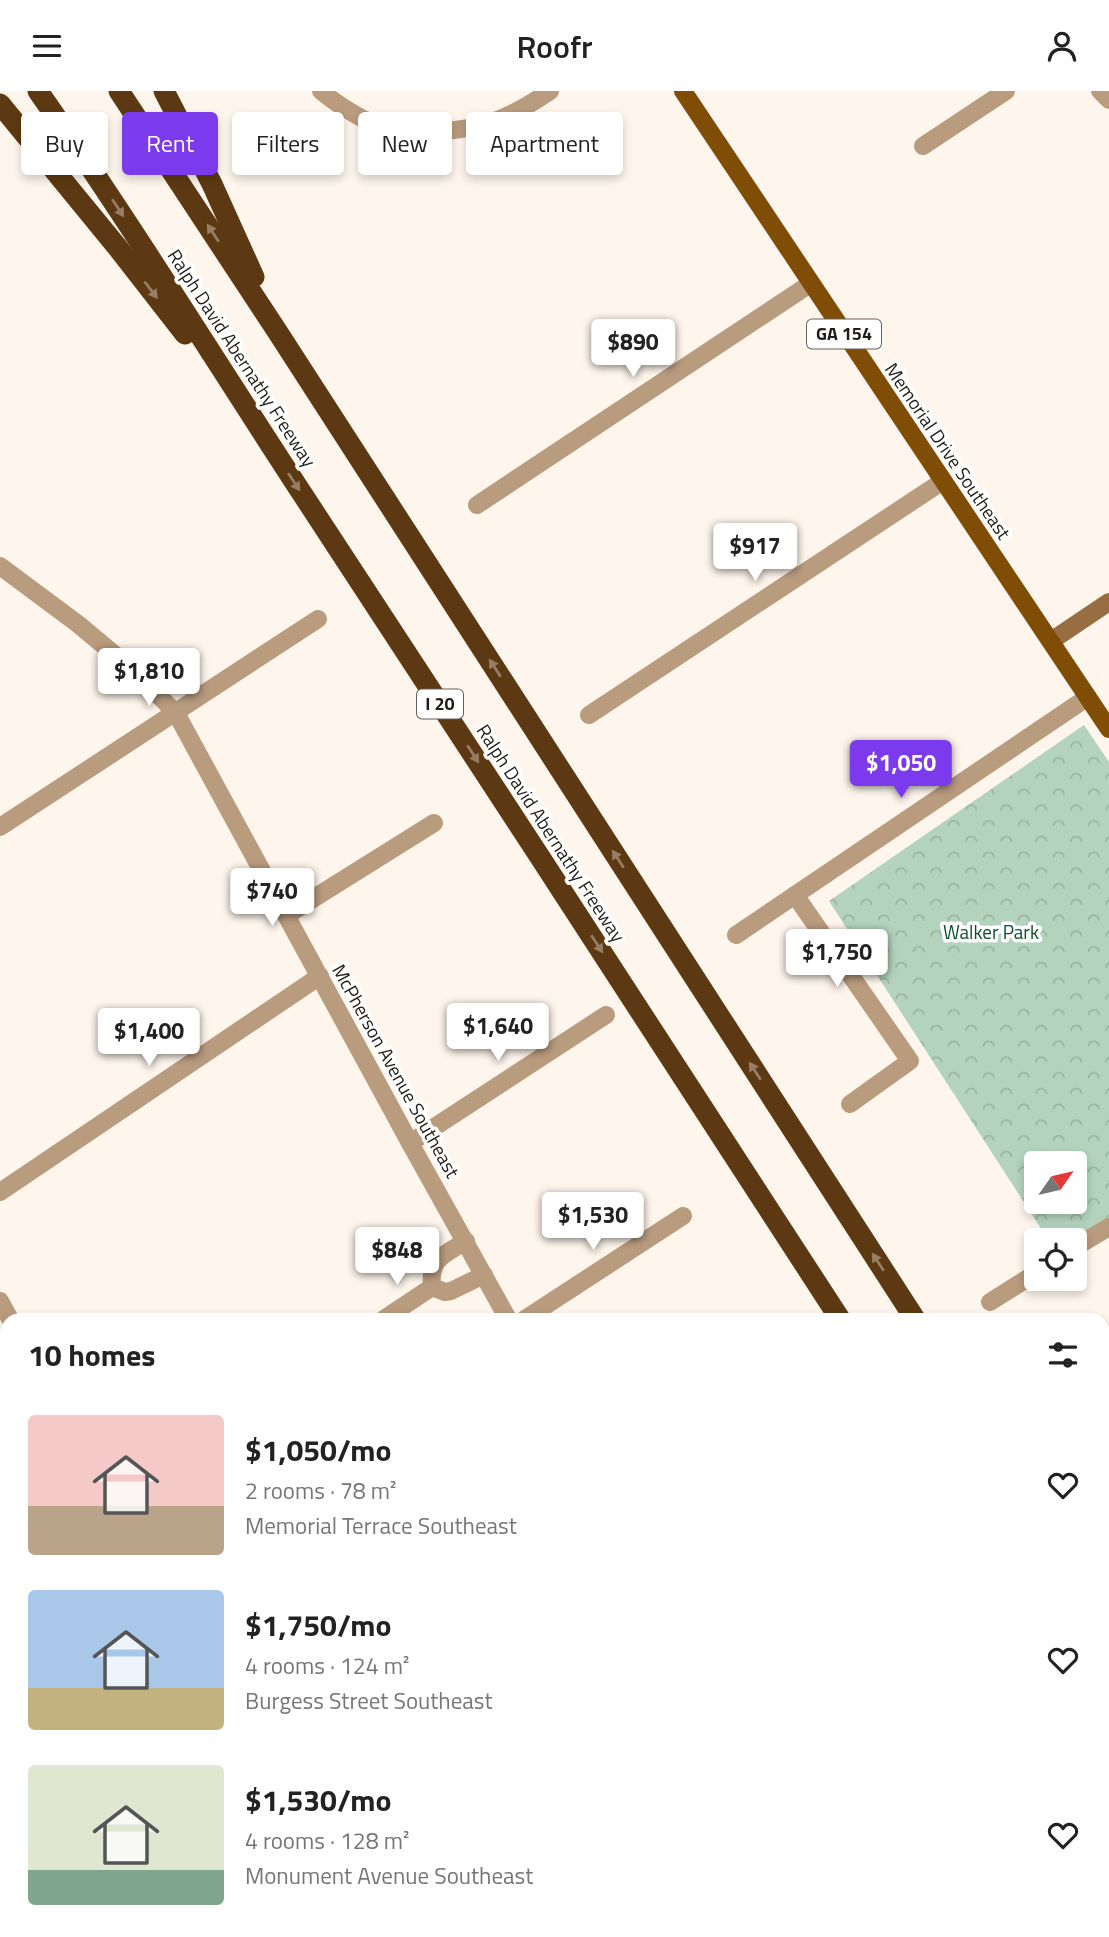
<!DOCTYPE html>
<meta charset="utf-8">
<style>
body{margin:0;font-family:"Titillium Web",sans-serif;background:#f6f6f6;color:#222;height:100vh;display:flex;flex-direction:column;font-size:26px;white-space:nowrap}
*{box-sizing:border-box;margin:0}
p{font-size:23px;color:#767676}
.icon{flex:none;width:38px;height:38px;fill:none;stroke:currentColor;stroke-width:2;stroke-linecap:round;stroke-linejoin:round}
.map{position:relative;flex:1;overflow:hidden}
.panel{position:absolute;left:0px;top:1222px;width:1110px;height:625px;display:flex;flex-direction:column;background:#fff;border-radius:21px 21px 0 0;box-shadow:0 4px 10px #0003}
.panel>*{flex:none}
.banner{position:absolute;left:21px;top:21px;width:700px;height:63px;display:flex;gap:14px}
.needle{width:46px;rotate:56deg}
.buttons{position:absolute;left:1024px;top:1060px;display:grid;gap:14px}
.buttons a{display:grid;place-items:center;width:63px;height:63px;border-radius:7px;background:#fff;box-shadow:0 4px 10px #0003;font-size:35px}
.price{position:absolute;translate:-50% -60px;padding:0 16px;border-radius:7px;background:#fff;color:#222;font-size:23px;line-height:46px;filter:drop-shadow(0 2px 4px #0008)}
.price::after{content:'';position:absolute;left:50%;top:42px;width:21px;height:16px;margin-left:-10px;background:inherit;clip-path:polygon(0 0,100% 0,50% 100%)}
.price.current{background:#7c3aed;color:#fff}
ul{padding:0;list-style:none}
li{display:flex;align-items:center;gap:21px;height:175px;padding:0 28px}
li span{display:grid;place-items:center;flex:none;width:196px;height:140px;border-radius:7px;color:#555}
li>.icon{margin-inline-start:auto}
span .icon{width:84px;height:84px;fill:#fffc;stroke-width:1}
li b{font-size:30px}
h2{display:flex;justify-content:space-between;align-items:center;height:84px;padding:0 28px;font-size:30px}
.tag{padding:0 24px;border-radius:7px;background:#fff;box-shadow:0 4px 10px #0003;font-size:24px;line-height:63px}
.tag.current{background:#7c3aed;color:#fff}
header{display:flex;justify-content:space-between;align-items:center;height:91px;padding:0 28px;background:#fff;font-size:32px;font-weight:600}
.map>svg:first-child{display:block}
</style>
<header><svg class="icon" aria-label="menu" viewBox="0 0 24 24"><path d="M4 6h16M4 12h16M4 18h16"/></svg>Roofr<svg class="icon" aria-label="person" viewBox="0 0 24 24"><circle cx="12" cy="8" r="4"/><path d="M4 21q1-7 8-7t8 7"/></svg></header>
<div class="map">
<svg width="1109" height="1846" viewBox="0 0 1109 1846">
<defs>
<pattern id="park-crowns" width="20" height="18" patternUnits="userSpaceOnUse" patternTransform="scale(1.75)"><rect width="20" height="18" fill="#b3d3bc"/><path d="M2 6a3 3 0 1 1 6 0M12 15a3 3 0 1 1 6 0" fill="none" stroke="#9ab5a1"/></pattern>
</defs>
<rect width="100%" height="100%" fill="#fef6ec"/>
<path fill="url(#park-crowns)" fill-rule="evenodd" d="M 1084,634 L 1109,671 L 1109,1127 L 1074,1150 L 1049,1150 L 829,810 ZM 1036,1073 L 1074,1073 L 1074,1111 L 1036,1111 Z"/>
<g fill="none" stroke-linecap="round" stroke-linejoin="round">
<g stroke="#b99b7e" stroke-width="18">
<path d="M 321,0 C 341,17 381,41 407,43 C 416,44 426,42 434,41 C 483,38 509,28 550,0"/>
<path d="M 1100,0 L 1109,9"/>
<path d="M 923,55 L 1006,0"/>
<path d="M 477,414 L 810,193"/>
<path d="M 0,475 L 78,533 L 133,579 L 176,622 L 410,1052 L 508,1228"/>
<path d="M 589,624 L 943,390"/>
<path d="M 0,736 L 318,528"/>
<path d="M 795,804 L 910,970 L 850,1013"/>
<path d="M 287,824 L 434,732"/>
<path d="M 736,844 L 1088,606"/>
<path d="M 410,1052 L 606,924"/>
<path d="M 0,1101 L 320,885"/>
<path d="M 1074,1157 L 1109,1136"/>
<path d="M 432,1196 C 429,1167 444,1164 466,1150"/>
<path d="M 432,1196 L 445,1201 L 451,1200 L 484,1184"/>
<path d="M 0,1210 L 10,1228"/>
<path d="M 990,1211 L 1036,1182"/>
<path d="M 384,1228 L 432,1196"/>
<path d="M 525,1228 L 683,1125"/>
<path d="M 0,1488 L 7,1483"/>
<path d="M 0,1830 L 7,1825"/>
<path d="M 645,1839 L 649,1846"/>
<path d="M 870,1839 L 874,1846"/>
<path d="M 580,1846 L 591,1839"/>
</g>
<path stroke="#986d41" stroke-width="18" d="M 1051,550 L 1109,511"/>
<path stroke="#804d07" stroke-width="18" d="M 683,0 L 1109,638"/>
<g stroke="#5c3912" stroke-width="21">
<path d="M 38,0 C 131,133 216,271 305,407 C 484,680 663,954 840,1228"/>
<path d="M 119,0 L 277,240 L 915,1228"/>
<path d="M 164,0 L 212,93 L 254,186"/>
<path d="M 0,13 L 118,157 L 185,243"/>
<path d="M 1102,1480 L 1109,1489"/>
<path d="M 1102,1520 L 1109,1530"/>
<path d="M 1102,1646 L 1109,1658"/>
<path d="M 1102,1710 L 1109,1726"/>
</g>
</g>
<defs><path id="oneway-solid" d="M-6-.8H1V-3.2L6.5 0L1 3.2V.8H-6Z" transform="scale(1.75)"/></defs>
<g fill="#957e65">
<use href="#oneway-solid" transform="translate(118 117) rotate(57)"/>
<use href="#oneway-solid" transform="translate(213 142) rotate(-123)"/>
<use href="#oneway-solid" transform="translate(151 199) rotate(52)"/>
<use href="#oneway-solid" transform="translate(294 391) rotate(57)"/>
<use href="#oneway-solid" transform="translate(495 577) rotate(-123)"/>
<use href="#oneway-solid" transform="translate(473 663) rotate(57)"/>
<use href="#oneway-solid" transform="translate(618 768) rotate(-123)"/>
<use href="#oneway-solid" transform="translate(597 853) rotate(57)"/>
<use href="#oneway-solid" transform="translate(755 980) rotate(-123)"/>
<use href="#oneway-solid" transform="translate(878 1171) rotate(-123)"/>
</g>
<g text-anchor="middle" stroke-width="7" stroke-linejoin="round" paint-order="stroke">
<g fill="#fff" stroke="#64605c" stroke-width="2">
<rect x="807" y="228.5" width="74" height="29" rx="5"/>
<rect x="417" y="598.5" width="46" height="29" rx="5"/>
</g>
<g font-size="18" font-weight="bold" fill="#211c16">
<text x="844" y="249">GA 154</text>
<text x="440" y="619">I 20</text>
</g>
<g font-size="19" fill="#211c16" stroke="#fff">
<text transform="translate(242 267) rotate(57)" y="7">Ralph David Abernathy Freeway</text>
<text transform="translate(948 360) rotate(56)" y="7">Memorial Drive Southeast</text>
<text transform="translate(551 742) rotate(57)" y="7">Ralph David Abernathy Freeway</text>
<text transform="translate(396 980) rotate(61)" y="7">McPherson Avenue Southeast</text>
</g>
<g font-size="19" fill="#094f2a" stroke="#fff">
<text x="991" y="848">Walker Park</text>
</g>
</g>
</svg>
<div class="buttons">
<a><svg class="needle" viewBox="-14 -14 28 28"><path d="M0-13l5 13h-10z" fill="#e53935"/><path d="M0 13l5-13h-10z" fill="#767676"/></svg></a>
<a><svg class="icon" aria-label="locate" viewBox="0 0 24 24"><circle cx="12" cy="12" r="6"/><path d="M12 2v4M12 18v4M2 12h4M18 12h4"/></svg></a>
</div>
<b class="price" style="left:633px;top:288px">$890</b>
<b class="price" style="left:755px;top:492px">$917</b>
<b class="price" style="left:149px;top:617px">$1,810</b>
<b class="price current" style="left:901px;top:709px">$1,050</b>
<b class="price" style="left:272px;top:837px">$740</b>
<b class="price" style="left:837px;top:898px">$1,750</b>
<b class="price" style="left:498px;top:972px">$1,640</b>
<b class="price" style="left:149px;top:977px">$1,400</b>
<b class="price" style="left:593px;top:1161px">$1,530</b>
<b class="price" style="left:397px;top:1196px">$848</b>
<div class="banner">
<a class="tag">Buy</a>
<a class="tag current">Rent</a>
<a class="tag">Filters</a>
<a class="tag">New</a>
<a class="tag">Apartment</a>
</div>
<section class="panel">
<h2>10 homes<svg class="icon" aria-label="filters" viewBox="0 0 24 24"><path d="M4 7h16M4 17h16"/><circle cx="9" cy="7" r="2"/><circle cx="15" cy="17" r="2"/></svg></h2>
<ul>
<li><span style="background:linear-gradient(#f6c9c9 65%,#b9a48a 0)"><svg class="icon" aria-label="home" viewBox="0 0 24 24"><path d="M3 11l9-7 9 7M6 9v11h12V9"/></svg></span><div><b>$1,050/mo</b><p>2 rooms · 78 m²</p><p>Memorial Terrace Southeast</p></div><svg class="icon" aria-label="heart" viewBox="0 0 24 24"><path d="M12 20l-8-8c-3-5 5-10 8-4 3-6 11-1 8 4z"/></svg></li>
<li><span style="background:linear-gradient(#a9c7e8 70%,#c2b280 0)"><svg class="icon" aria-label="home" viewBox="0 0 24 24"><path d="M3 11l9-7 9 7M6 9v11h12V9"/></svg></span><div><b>$1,750/mo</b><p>4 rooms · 124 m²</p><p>Burgess Street Southeast</p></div><svg class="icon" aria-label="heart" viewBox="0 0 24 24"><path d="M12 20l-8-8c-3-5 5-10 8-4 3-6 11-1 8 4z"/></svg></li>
<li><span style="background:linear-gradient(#dfe7d0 75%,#7fa58c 0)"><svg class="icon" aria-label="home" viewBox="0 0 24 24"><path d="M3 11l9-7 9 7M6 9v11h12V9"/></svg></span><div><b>$1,530/mo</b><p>4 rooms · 128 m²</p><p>Monument Avenue Southeast</p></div><svg class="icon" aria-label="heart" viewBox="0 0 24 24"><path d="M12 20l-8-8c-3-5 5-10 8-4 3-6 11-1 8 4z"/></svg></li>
</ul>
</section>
</div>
